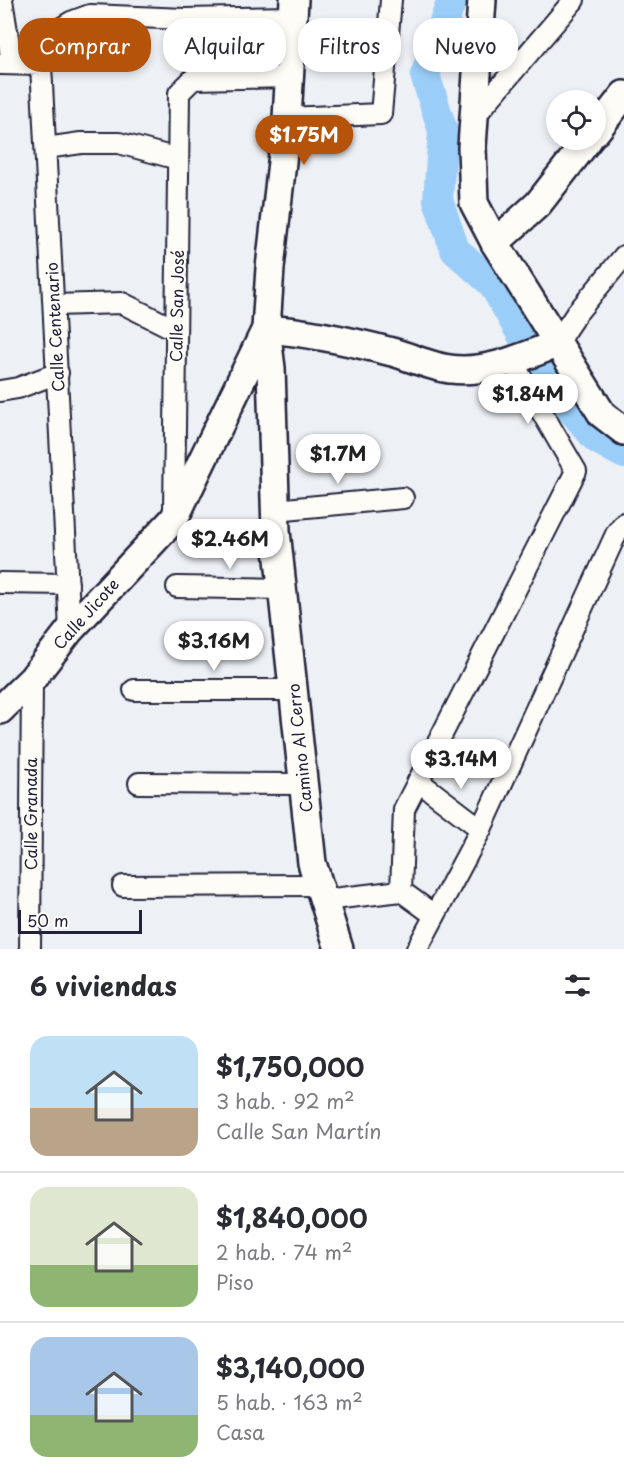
<!DOCTYPE html>
<html lang="es">
<meta charset="utf-8">
<style>
body{margin:0;font-family:"Playpen Sans",sans-serif;background:#f7f7f7;color:#2b2b33;height:100vh;display:flex;flex-direction:column;font-size:22px;white-space:nowrap}
*{box-sizing:border-box;margin:0}
p{font-size:20px;color:#7c7c81}
.icon{flex:none;width:33px;height:33px;fill:none;stroke:currentColor;stroke-width:2;stroke-linecap:round;stroke-linejoin:round}
.map{position:relative;height:949px;overflow:hidden}
.drawer{display:flex;flex-direction:column;background:#fff;flex:1}
.drawer>*{flex:none}
.guide{position:absolute;left:18px;top:18px;width:588px;height:54px;display:flex;gap:12px}
.fabs{position:absolute;left:546px;top:90px;display:grid;gap:12px}
.fabs a{display:grid;place-items:center;width:60px;height:60px;border-radius:50%;background:#fff;box-shadow:0 3px 9px #0003;font-size:30px}
.scale{position:absolute;left:18px;bottom:15px;width:124px;box-sizing:border-box;padding-left:6px;border:3px solid #22223b;border-top:0;font-size:16px;line-height:21px;white-space:nowrap;color:#22223b;-webkit-text-stroke:4px #fdfcf7;paint-order:stroke}
.price{position:absolute;translate:-50% -51px;padding:0 14px;border-radius:21px;background:#fff;color:#222;font-size:20px;line-height:39px;filter:drop-shadow(0 2px 3px #0008)}
.price::after{content:'';position:absolute;left:50%;top:36px;width:18px;height:14px;margin-left:-9px;background:inherit;clip-path:polygon(0 0,100% 0,50% 100%)}
.price.on{background:#b45309;color:#fff}
ul{padding:0;list-style:none}
li{display:flex;align-items:center;gap:18px;height:150px;padding:0 30px}
li+li{border-top:2px solid #e1e1e2}
li span{display:grid;place-items:center;flex:none;width:168px;height:120px;border-radius:18px;color:#555}
li>.icon{margin-inline-start:auto}
span .icon{width:72px;height:72px;fill:#fffc;stroke-width:1}
li b{font-size:26px}
h2{display:flex;justify-content:space-between;align-items:center;height:72px;padding:0 30px;font-size:26px}
.tag{padding:0 21px;border-radius:24px;background:#fff;box-shadow:0 3px 9px #0003;font-size:21px;line-height:54px}
.tag.on{background:#b45309;color:#fff}
.map>svg:first-child{display:block}
</style>
<div class="map">
<svg width="624" height="949" viewBox="0 0 624 949">
<rect width="100%" height="100%" fill="#edf0f5"/>
<filter id="ink" filterUnits="userSpaceOnUse"><feTurbulence type="fractalNoise" baseFrequency=".0167" numOctaves="2"/><feDisplacementMap in="SourceGraphic" scale="12" xChannelSelector="R" yChannelSelector="G"/><feConvolveMatrix kernelMatrix="1 2 1 2 8 2 1 2 1" color-interpolation-filters="sRGB"/></filter>
<g filter="url(#ink)">
<g fill="none" stroke-linecap="round" stroke-linejoin="round">
<path stroke="#9acef8" stroke-width="30" d="M 452,0 L 425,75 L 443,131 L 438,200 L 455,250 L 493,284 L 551,386 L 597,439 L 624,454"/>
<defs>
<g id="minor">
<path d="M 2,0 L 12,63"/>
<path d="M 0,64 L 41,65 L 70,630"/>
<path d="M 41,65 L 53,33 L 71,22 L 90,15 L 185,19 L 293,17"/>
<path d="M 475,116 L 574,0"/>
<path d="M 287,118 L 381,114 L 391,0"/>
<path d="M 46,148 L 81,143 L 119,143 L 178,159"/>
<path d="M 54,305 L 122,303 L 176,330"/>
<path d="M 556,344 L 576,314 L 624,256"/>
<path d="M 0,391 L 18,388 L 58,373"/>
<path d="M 275,510 L 403,498"/>
<path d="M 174,513 L 179,93 L 193,79 L 289,77"/>
<path d="M 0,583 L 68,584"/>
<path d="M 177,587 L 283,589"/>
<path d="M 134,690 L 294,690"/>
<path d="M 418,781 L 481,829"/>
<path d="M 139,783 L 304,784"/>
<path d="M 123,886 L 319,885"/>
<path d="M 324,900 L 401,891"/>
<path d="M 434,915 L 401,891 L 404,809 L 576,471 L 512,361"/>
<path d="M 30,949 L 32,679"/>
<path d="M 417,949 L 481,829 L 617,532 L 624,523"/>
</g>
<g id="secondary">
<path d="M 482,0 L 472,147 L 474,203 L 495,243 L 602,414 L 624,431"/>
<path d="M 596,131 L 624,95"/>
<path d="M 495,243 L 538,204 L 588,140"/>
<path d="M 266,329 L 271,368 L 276,531 L 312,863 L 339,949"/>
<path d="M 266,329 C 309,332 350,341 392,352 C 411,357 431,367 450,369 C 486,374 523,357 556,344"/>
<path d="M 0,710 L 32,679 L 70,630 L 174,519 L 266,329 L 270,268 L 287,118 L 294,0"/>
</g>
</defs>
<use href="#minor" stroke="#22223b" stroke-width="24"/>
<use href="#secondary" stroke="#22223b" stroke-width="32"/>
<use href="#minor" stroke="#fdfcf7" stroke-width="20"/>
<use href="#secondary" stroke="#fdfcf7" stroke-width="27"/>
</g>
</g>
<g text-anchor="middle" stroke-width="4.5" stroke-linejoin="round" paint-order="stroke">
<g font-size="16" fill="#22223b" stroke="#fdfcf7">
<text transform="translate(177 306) rotate(-89)" y="6">Calle San José</text>
<text transform="translate(55 327) rotate(-93)" y="6">Calle Centenario</text>
<text transform="translate(86 614) rotate(-48)" y="6">Calle Jicote</text>
<text transform="translate(300 748) rotate(-96)" y="6">Camino Al Cerro</text>
<text transform="translate(31 814) rotate(-90)" y="6">Calle Granada</text>
</g>
</g>
</svg>
<div class="fabs">
<a><svg class="icon" aria-label="locate" viewBox="0 0 24 24"><circle cx="12" cy="12" r="6"/><path d="M12 2v4M12 18v4M2 12h4M18 12h4"/></svg></a>
</div>
<div class="scale">50 m</div>
<b class="price on" style="left:304px;top:166px">$1.75M</b>
<b class="price" style="left:528px;top:425px">$1.84M</b>
<b class="price" style="left:338px;top:485px">$1.7M</b>
<b class="price" style="left:230px;top:570px">$2.46M</b>
<b class="price" style="left:214px;top:672px">$3.16M</b>
<b class="price" style="left:461px;top:790px">$3.14M</b>
<div class="guide">
<a class="tag on">Comprar</a>
<a class="tag">Alquilar</a>
<a class="tag">Filtros</a>
<a class="tag">Nuevo</a>
</div>
</div>
<section class="drawer">
<h2>6 viviendas<svg class="icon" aria-label="filters" viewBox="0 0 24 24"><path d="M4 7h16M4 17h16"/><circle cx="9" cy="7" r="2"/><circle cx="15" cy="17" r="2"/></svg></h2>
<ul>
<li><span style="background:linear-gradient(#bfe0f5 60%,#b9a48a 0)"><svg class="icon" aria-label="home" viewBox="0 0 24 24"><path d="M3 11l9-7 9 7M6 9v11h12V9"/></svg></span><div><b>$1,750,000</b><p>3 hab. · 92 m²</p><p>Calle San Martín</p></div></li>
<li><span style="background:linear-gradient(#dfe7d0 65%,#8fb573 0)"><svg class="icon" aria-label="home" viewBox="0 0 24 24"><path d="M3 11l9-7 9 7M6 9v11h12V9"/></svg></span><div><b>$1,840,000</b><p>2 hab. · 74 m²</p><p>Piso</p></div></li>
<li><span style="background:linear-gradient(#a9c7e8 65%,#8fb573 0)"><svg class="icon" aria-label="home" viewBox="0 0 24 24"><path d="M3 11l9-7 9 7M6 9v11h12V9"/></svg></span><div><b>$3,140,000</b><p>5 hab. · 163 m²</p><p>Casa</p></div></li>
</ul>
</section>
